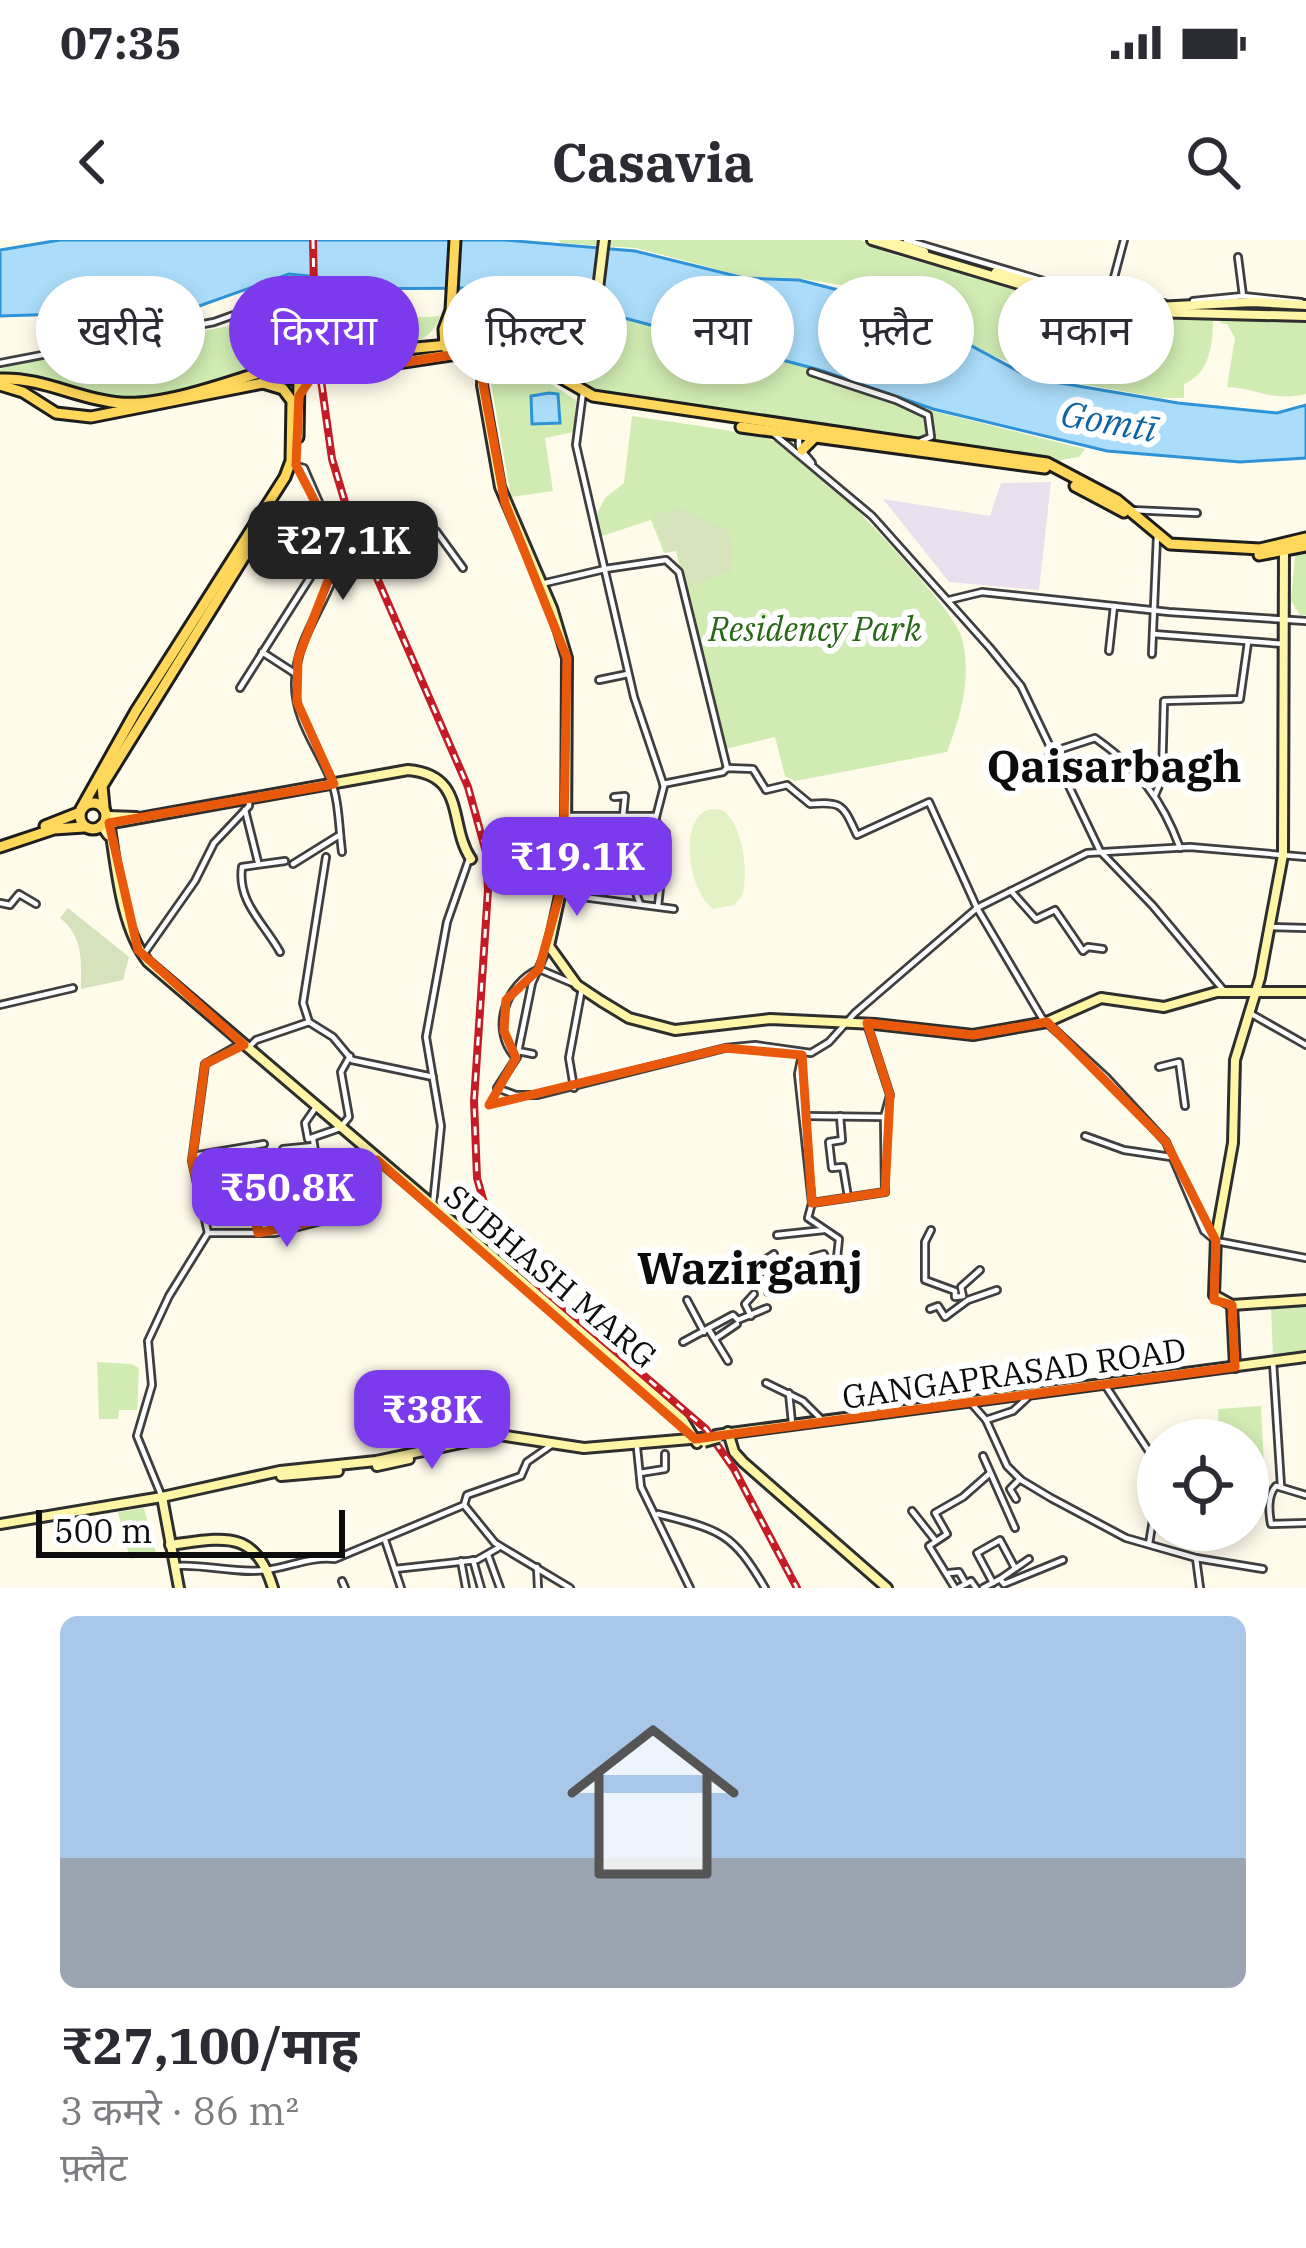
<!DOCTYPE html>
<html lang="hi">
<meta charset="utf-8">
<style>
body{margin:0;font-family:"IBM Plex Serif","Noto Sans Devanagari",serif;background:#f7f7f7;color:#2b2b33;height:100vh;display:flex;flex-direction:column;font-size:45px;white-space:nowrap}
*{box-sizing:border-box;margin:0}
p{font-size:39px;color:#7c7c81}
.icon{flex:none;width:66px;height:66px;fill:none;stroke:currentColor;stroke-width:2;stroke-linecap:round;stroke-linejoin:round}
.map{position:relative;height:1348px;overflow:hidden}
.sheet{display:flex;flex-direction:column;background:#fff;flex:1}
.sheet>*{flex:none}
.guide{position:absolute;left:36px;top:36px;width:1236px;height:108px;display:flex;gap:24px}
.fabs{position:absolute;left:1137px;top:1179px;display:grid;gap:24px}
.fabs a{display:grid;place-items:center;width:132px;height:132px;border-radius:50%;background:#fff;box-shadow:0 6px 18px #0003;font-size:60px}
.scale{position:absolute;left:36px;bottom:30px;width:309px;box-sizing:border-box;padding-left:12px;border:6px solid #0c0c0c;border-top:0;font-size:33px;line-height:42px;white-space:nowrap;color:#0c0c0c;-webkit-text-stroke:9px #fff;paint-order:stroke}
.price{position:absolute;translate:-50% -102px;padding:0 27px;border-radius:24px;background:#7c3aed;color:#fff;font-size:39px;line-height:78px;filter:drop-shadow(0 3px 6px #0008)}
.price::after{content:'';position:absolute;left:50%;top:72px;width:36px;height:27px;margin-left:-18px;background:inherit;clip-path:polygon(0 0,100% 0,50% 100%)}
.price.selected{background:#222;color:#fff}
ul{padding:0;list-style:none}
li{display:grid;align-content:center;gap:24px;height:636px;padding:0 60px}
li+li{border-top:3px solid #e1e1e2}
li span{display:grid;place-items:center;height:372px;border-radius:18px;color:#555}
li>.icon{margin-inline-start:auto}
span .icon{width:216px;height:216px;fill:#fffc;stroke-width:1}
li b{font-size:51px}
.tag{padding:0 42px;border-radius:54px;background:#fff;box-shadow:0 6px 18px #0003;font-size:42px;line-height:108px}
.tag.selected{background:#7c3aed;color:#fff}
.status{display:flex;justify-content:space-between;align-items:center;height:84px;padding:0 60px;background:#fff;direction:ltr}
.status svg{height:33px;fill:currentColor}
header{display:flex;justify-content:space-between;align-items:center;height:156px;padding:0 60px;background:#fff;font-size:54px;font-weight:700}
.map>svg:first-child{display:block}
</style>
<div class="status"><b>07:35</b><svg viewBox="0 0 49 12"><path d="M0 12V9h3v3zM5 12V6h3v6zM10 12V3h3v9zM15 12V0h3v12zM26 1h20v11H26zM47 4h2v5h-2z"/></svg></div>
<header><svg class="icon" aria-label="back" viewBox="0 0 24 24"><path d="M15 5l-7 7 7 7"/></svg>Casavia<svg class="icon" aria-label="search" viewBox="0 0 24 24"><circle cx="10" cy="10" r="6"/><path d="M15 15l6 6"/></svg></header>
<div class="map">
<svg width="1306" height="1348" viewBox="0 0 1306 1348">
<rect width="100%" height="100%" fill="#fffbeb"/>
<path fill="#eadfec" d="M 1051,242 L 1039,350 L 949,342 L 883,259 L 990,276 L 1001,243 Z"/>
<g fill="#d0ecb2">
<path d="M 559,0 L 860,0 L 895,15 L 1102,74 L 1213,76 C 1213,102 1211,133 1184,144 L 1184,158 L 1161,158 L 1049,138 L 974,108 L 937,81 L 919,82 L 841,45 L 797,38 L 746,37 L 636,8 L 560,3 Z"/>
<path d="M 298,58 L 304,113 C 258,128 177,162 130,160 C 86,158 45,137 0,136 L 0,129 L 17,124 L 230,86 L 269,66 Z"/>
<path d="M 320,66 C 356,79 402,79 440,76 C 427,119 358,110 321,112 Z"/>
<path d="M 613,75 L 822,131 L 933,171 L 1085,209 L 1079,217 L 1061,220 L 1056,225 L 1024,215 L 593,154 L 511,105 L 527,96 L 598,114 L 608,99 Z"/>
<path d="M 1222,76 L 1306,81 L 1306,154 C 1271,162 1260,149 1227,147 L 1235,98 L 1227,84 L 1220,83 Z"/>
<path d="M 505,121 L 517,123 L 576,160 L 574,192 L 545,198 L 553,251 L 511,257 L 491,143 L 494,126 Z"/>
<path d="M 632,176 C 662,181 766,193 787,206 C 817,224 951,364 961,395 C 973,434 961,476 947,512 L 795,541 L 785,536 L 775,497 L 725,509 L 676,311 L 664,313 L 651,280 L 602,296 L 597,274 L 605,258 L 624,243 Z"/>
<path d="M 1306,311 L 1306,375 L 1300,375 L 1291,361 L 1295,315 Z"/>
<path d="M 1306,1066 L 1306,1112 L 1273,1116 L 1271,1068 Z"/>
<path d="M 97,1122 L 131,1124 L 139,1128 L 137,1170 L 119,1170 L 118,1179 L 99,1179 Z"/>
<path d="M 1261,1166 L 1264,1225 L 1248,1224 L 1248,1200 L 1219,1200 L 1218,1169 Z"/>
<path d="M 144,1268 L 156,1313 L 130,1319 L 118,1272 Z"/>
</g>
<g fill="#d5e2bb">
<path d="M 678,267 L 726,289 L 732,302 L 731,332 L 690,346 L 677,310 L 665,312 L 653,276 Z"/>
<path d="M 68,668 L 129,717 L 123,740 L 81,749 C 81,721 84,697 60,678 Z"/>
</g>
<path fill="#e2f2c4" d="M 710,569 L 722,570 C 743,583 749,633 742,656 L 734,665 L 713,669 C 690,654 676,579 710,569 Z"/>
<g fill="#abddfa" stroke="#2e93d6" stroke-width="3">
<path d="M 60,0 L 504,0 L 635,11 L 744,38 L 799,40 L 866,57 L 914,83 L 940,89 L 1031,138 L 1178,163 L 1277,173 L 1306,165 L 1306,218 L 1240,222 L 1107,211 L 933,169 L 820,130 L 613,75 L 500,57 L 493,48 L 330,49 L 318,37 L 289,34 L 188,70 L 0,76 L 0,10 Z"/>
<path d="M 549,153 L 558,154 L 560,183 L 532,184 L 531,156 Z"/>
</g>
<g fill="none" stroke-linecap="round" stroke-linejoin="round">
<path stroke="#dbd7ca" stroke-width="8" stroke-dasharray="8 4" stroke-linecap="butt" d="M 471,619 L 494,616"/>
<path stroke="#dbd7ca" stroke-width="9" stroke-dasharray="9 4.5" stroke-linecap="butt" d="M 286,124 L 340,115"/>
<defs>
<g id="street">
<path d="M 906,0 L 1108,60 L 1164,63"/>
<path d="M 1238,17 L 1243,56"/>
<path d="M 1108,60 L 1124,0"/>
<path d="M 1193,61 L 1243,56 L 1301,62"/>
<path d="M 0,123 L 214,82 L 284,57"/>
<path d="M 811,132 L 896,160 L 928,175 L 931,197 L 921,201"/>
<path d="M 583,152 L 576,205 L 634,457 L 664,546 L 655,581 L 641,598 L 636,653 L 640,664"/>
<path d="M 774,194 L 872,276 L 990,408 L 1021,446 L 1100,611 L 1153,666 L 1225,752"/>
<path d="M 799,198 L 799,207 L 812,223"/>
<path d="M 290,224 L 304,228 L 340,310 C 335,357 296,392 295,442 C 294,479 316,505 330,538 C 339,558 339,589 342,612"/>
<path d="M 1131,270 L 1197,273"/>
<path d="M 426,291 L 436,291 L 463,328"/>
<path d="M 541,344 L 605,329 L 666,320 L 679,332 L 727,528"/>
<path d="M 949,360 L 982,352 L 1169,372 L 1306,381"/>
<path d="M 1153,394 L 1284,404"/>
<path d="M 1109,411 L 1114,366"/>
<path d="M 262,412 L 296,434"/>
<path d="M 1152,414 L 1157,296"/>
<path d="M 599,440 L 628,434"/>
<path d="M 240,448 L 320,322 L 335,331"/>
<path d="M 1049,513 L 1095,498 C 1138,528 1162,559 1180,608"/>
<path d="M 1162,539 L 1201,538"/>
<path d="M 663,544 L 723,532 L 727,528 L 753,529 L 766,550 L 787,545 L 810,564 C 844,561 843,566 857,595 L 929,562 L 977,668 L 1042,778 L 1107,838 L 1166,902 L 1204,991 L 1216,1001 L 1306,1018"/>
<path d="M 1155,555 L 1162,539 L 1164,461 L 1240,459 L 1248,402"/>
<path d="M 614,557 L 625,556 L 623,576"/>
<path d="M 245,570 L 258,622"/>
<path d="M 568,576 L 656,576"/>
<path d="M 655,581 L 666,593 L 658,666"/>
<path d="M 326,617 L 303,763 L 309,782 L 333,797 L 352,820 L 433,837"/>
<path d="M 293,624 L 338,596"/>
<path d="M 1011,651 L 1036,679 L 1055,670 L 1083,711 L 1088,707 L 1103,709"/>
<path d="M 560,654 L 674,669"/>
<path d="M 0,663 L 10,665 L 19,654 L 36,664"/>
<path d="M 1269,687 L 1306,688"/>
<path d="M 548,707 L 532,743 L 517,817 L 497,848 L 516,855 L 538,855 L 725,808 L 755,805 L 811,813 L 829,802 L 855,773 L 977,668 L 1087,613 L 1190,607 L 1306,617"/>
<path d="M 280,712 C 264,683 237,662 242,627 L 285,621"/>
<path d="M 143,715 L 195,641 L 214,603 L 249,566 L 249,560"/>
<path d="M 0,765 L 73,748"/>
<path d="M 1248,772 L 1306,805"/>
<path d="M 249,807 L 256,800 L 309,782"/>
<path d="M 518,811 L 533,814"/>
<path d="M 802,815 L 798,834 L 812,963 L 808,978 L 839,999 L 836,1027 L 851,1027"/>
<path d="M 516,818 C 489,790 506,743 539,729 L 572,743"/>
<path d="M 1159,827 L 1179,822 L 1185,866"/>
<path d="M 574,848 L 569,818 L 582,748"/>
<path d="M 316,867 L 305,883 L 308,899 L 340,888 L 349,877 L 341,832 L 350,816"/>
<path d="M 805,876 L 883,877"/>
<path d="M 840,876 L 842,900 L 829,902 L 832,928 L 843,927 L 848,957"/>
<path d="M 1085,896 L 1124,910 L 1171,917"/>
<path d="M 313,899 L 326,979"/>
<path d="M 266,914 L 267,939"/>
<path d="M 193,916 L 264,904"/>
<path d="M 284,938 L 298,938"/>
<path d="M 247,939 L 249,978 L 256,978 L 258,992"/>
<path d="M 236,940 L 239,979 L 249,978"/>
<path d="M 200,956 L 225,952 L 224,941 L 284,938 L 283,909 L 314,906"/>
<path d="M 812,963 L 885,952 L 884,877 L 890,855 L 867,784"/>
<path d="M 433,964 L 441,886 L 426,797 L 447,682 L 469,619"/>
<path d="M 931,990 L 925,1002 L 925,1040 L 955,1051 L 955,1057 L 963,1056 L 961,1047 L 980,1030"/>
<path d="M 208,993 L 275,993 L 360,971 L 352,954 L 356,949 L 353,934 L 370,914"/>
<path d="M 777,995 L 824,990"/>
<path d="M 813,1017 L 824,1014 L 829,1033"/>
<path d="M 768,1052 L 770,1045 L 762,1022 L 774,1014"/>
<path d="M 687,1060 L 704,1092"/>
<path d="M 930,1069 L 938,1066 L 945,1077 L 968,1060 L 997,1050"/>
<path d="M 751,1076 L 745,1064 L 754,1054"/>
<path d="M 709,1090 L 728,1121"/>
<path d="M 715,1099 L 737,1084"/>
<path d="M 683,1102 L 733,1075 L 738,1080 L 767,1068"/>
<path d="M 1273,1122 L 1281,1246"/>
<path d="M 766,1143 L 803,1161 L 820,1178"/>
<path d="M 1105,1145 L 1158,1225"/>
<path d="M 789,1153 L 792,1183"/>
<path d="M 971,1163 L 986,1180 L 1007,1226 L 1021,1240 L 1051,1258 L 1126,1298 L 1196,1318 L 1263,1329"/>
<path d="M 466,1164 L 477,1200"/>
<path d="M 409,1175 L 413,1194 L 433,1199 L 436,1207"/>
<path d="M 986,1180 L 1013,1171 L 1027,1158"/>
<path d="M 637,1208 L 641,1247 L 690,1348"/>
<path d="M 983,1216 L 1015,1288"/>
<path d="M 640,1233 L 665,1229 L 665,1214"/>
<path d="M 1306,1255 L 1276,1246 C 1267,1256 1269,1272 1271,1284 L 1306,1283"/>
<path d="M 162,1257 L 137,1196 L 152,1145 L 148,1101 L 169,1056 L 208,993 L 192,921 L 205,824 L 242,803"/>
<path d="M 1016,1259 L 1010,1249 L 1020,1239"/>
<path d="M 464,1265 L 495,1303 L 570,1348"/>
<path d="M 912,1271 L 935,1300"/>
<path d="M 658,1274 C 719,1290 732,1291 765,1348"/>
<path d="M 385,1300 L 401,1348"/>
<path d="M 1149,1304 L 1158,1249"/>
<path d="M 488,1315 L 500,1348"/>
<path d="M 1196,1318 L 1200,1348"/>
<path d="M 473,1320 L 481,1348"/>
<path d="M 461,1321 L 466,1348"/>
<path d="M 177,1326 C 207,1324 235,1334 266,1330 C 289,1327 312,1316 335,1319 L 464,1265 L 467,1255 L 521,1236 L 527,1222 L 550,1206"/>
<path d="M 537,1327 L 538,1348"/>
<path d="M 395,1329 L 477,1320 L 498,1308"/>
<path d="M 949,1333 L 959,1332 L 966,1344"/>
<path d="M 1000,1339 L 1029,1319"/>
<path d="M 342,1341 L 345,1348"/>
<path d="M 993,1343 L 977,1313 L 1000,1300 L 1015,1328"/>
<path d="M 955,1348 L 929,1306 L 947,1294 L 935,1273 L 963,1257 L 989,1234"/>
<path d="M 958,1348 L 971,1341 L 976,1348"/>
<path d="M 983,1348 L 1000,1339 L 1004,1344 L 1063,1320"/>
</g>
<g id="secondary">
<path d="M 872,0 L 1109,71 L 1306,76"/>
<path d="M 886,0 L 924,12"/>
<path d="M 996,32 L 1105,65 L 1137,68 L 1252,62 L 1306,65"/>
<circle cx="591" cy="94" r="14"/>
<path d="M 586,80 L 596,65 L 604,0"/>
<path d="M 499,105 L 561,101 L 577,95"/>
<path d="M 483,117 L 482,145 L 500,247 L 552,368 L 567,418 L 566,608 L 563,642 L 549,706 L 577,745 L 601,761 L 629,778 L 675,790 L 770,779 L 875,784 L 973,795 L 1047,782 L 1101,758 L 1164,767 L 1217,752 L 1306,752"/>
<path d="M 539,125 L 536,118 L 544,111 L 581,105"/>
<path d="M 136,577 L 108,576 C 116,621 119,685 148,722 L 640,1142 L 683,1180 L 697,1203"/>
<path d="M 108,595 L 101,585 L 408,530 C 467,535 448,585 471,619"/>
<path d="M 494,616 L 534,616 L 563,642"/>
<path d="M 1232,1065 L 1214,1055 L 1216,998 L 1233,903 L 1235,820 L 1260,738 L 1283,615 L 1284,306"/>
<path d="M 1232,1065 L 1306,1060"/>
<path d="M 1232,1065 L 1235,1127"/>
<path d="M 728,1192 L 734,1212 L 743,1222 L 887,1348"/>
<path d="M 716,1195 L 1306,1117"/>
<path d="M 377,1226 L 409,1219"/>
<path d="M 281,1236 L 338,1231"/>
<path d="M 162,1257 L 179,1348"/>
<path d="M 0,1284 L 162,1257 L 280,1231 L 376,1221 L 499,1195 L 584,1208 L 702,1198"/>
<path d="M 170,1305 C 223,1298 255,1288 273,1348"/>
</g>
<g id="primary">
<circle cx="485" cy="109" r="8"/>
<path d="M 492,104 L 511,109 L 593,156 L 1047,223 L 1117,260 L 1170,304 L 1260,309 L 1306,298"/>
<path d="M 445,107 L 444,89 L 451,70 L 455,0"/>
<path d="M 453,108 L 451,90 L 456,71"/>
<path d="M 493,113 L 516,118"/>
<path d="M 340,115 L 481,102"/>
<path d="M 0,139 C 42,137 80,160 120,163 C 166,167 241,138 286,124"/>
<path d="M 0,145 L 23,152 L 56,173 L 91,177 L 263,143 L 477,111"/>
<path d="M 741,187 L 1045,228"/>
<path d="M 298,197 L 299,138"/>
<path d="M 802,210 L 815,197"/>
<path d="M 1075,246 L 1124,272"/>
<path d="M 1259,315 L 1306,306"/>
<circle cx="93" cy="576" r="13"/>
<path d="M 104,567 L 102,546 L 258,294"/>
<path d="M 81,569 L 136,471 L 285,237 L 291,221 L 292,161 L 283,149 L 263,143"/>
<path d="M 45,586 L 78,573"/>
<path d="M 0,607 L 54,589 L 84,587"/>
</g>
</defs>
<use href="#street" stroke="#3f3f3f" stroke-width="10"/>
<use href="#secondary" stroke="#2e2e2e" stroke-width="14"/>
<use href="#primary" stroke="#1d1d1d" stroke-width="15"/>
<use href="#street" stroke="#fff" stroke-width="4.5"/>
<use href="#secondary" stroke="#fff5a6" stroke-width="8"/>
<use href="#primary" stroke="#ffd75b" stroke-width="9"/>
<defs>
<path id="rail" d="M 313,0 L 315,97 L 332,219 L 347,269 L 468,547 L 486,612 L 488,650 L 474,861 L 477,938 L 490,984 L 509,1014 L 534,1041 L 706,1189 L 734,1229 L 797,1348"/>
</defs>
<use href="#rail" stroke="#c41b24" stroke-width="8"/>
<use href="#rail" stroke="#fff" stroke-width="3" stroke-dasharray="9" stroke-linecap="butt"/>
<defs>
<path id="secondary-bridge" d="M 704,1202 L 718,1198"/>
</defs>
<use href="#secondary-bridge" stroke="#2e2e2e" stroke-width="14" stroke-linecap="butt"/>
<use href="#secondary-bridge" stroke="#fff5a6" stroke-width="8"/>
</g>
<path fill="none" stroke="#e8590c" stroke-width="9" stroke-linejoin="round" d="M 477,111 L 505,263 L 567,418 L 563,642 L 539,729 L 506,760 L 504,791 L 516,818 L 489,865 L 725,808 L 802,815 L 812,963 L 885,952 L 890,855 L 867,783 L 973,795 L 1047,782 L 1166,902 L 1216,1001 L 1214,1060 L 1232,1065 L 1235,1127 L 695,1199 L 377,920 L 352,954 L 360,971 L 258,993 L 248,947 L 200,956 L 192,921 L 205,824 L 244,805 L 138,710 L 109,583 L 334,544 L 297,462 L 298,418 L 340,310 L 296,225 L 299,156 L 312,137 Z"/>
<g text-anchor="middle" stroke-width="12" stroke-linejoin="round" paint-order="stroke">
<g font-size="33" font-style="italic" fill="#296718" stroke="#fff">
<text x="815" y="401">Residency Park</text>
</g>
<g font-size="33" fill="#0c0c0c" stroke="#fff">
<text transform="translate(551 1036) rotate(40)" y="12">SUBHASH MARG</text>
<text transform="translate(1014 1133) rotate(-8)" y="12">GANGAPRASAD ROAD</text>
</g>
<g font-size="36" font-style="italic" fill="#0e63a5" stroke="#fff">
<text transform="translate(1109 181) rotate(10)" y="13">Gomtī</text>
</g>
<g font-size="45" font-weight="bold" fill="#0c0c0c" stroke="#fff">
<text x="1114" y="542">Qaisarbagh</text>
<text x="750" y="1044">Wazirganj</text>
</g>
</g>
</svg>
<div class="fabs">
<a><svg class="icon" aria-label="locate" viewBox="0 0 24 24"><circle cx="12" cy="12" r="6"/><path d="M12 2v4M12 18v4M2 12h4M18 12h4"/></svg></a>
</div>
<div class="scale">500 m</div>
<b class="price selected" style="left:343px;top:363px">₹27.1K</b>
<b class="price" style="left:577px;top:679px">₹19.1K</b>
<b class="price" style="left:287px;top:1010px">₹50.8K</b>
<b class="price" style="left:432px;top:1232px">₹38K</b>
<div class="guide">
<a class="tag">खरीदें</a>
<a class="tag selected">किराया</a>
<a class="tag">फ़िल्टर</a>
<a class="tag">नया</a>
<a class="tag">फ़्लैट</a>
<a class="tag">मकान</a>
</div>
</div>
<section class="sheet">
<ul>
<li><span style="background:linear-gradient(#a9c7e8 65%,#9aa5b1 0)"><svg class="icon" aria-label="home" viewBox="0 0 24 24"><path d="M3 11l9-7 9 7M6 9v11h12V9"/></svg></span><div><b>₹27,100/माह</b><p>3 कमरे · 86 m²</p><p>फ़्लैट</p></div></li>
</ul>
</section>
